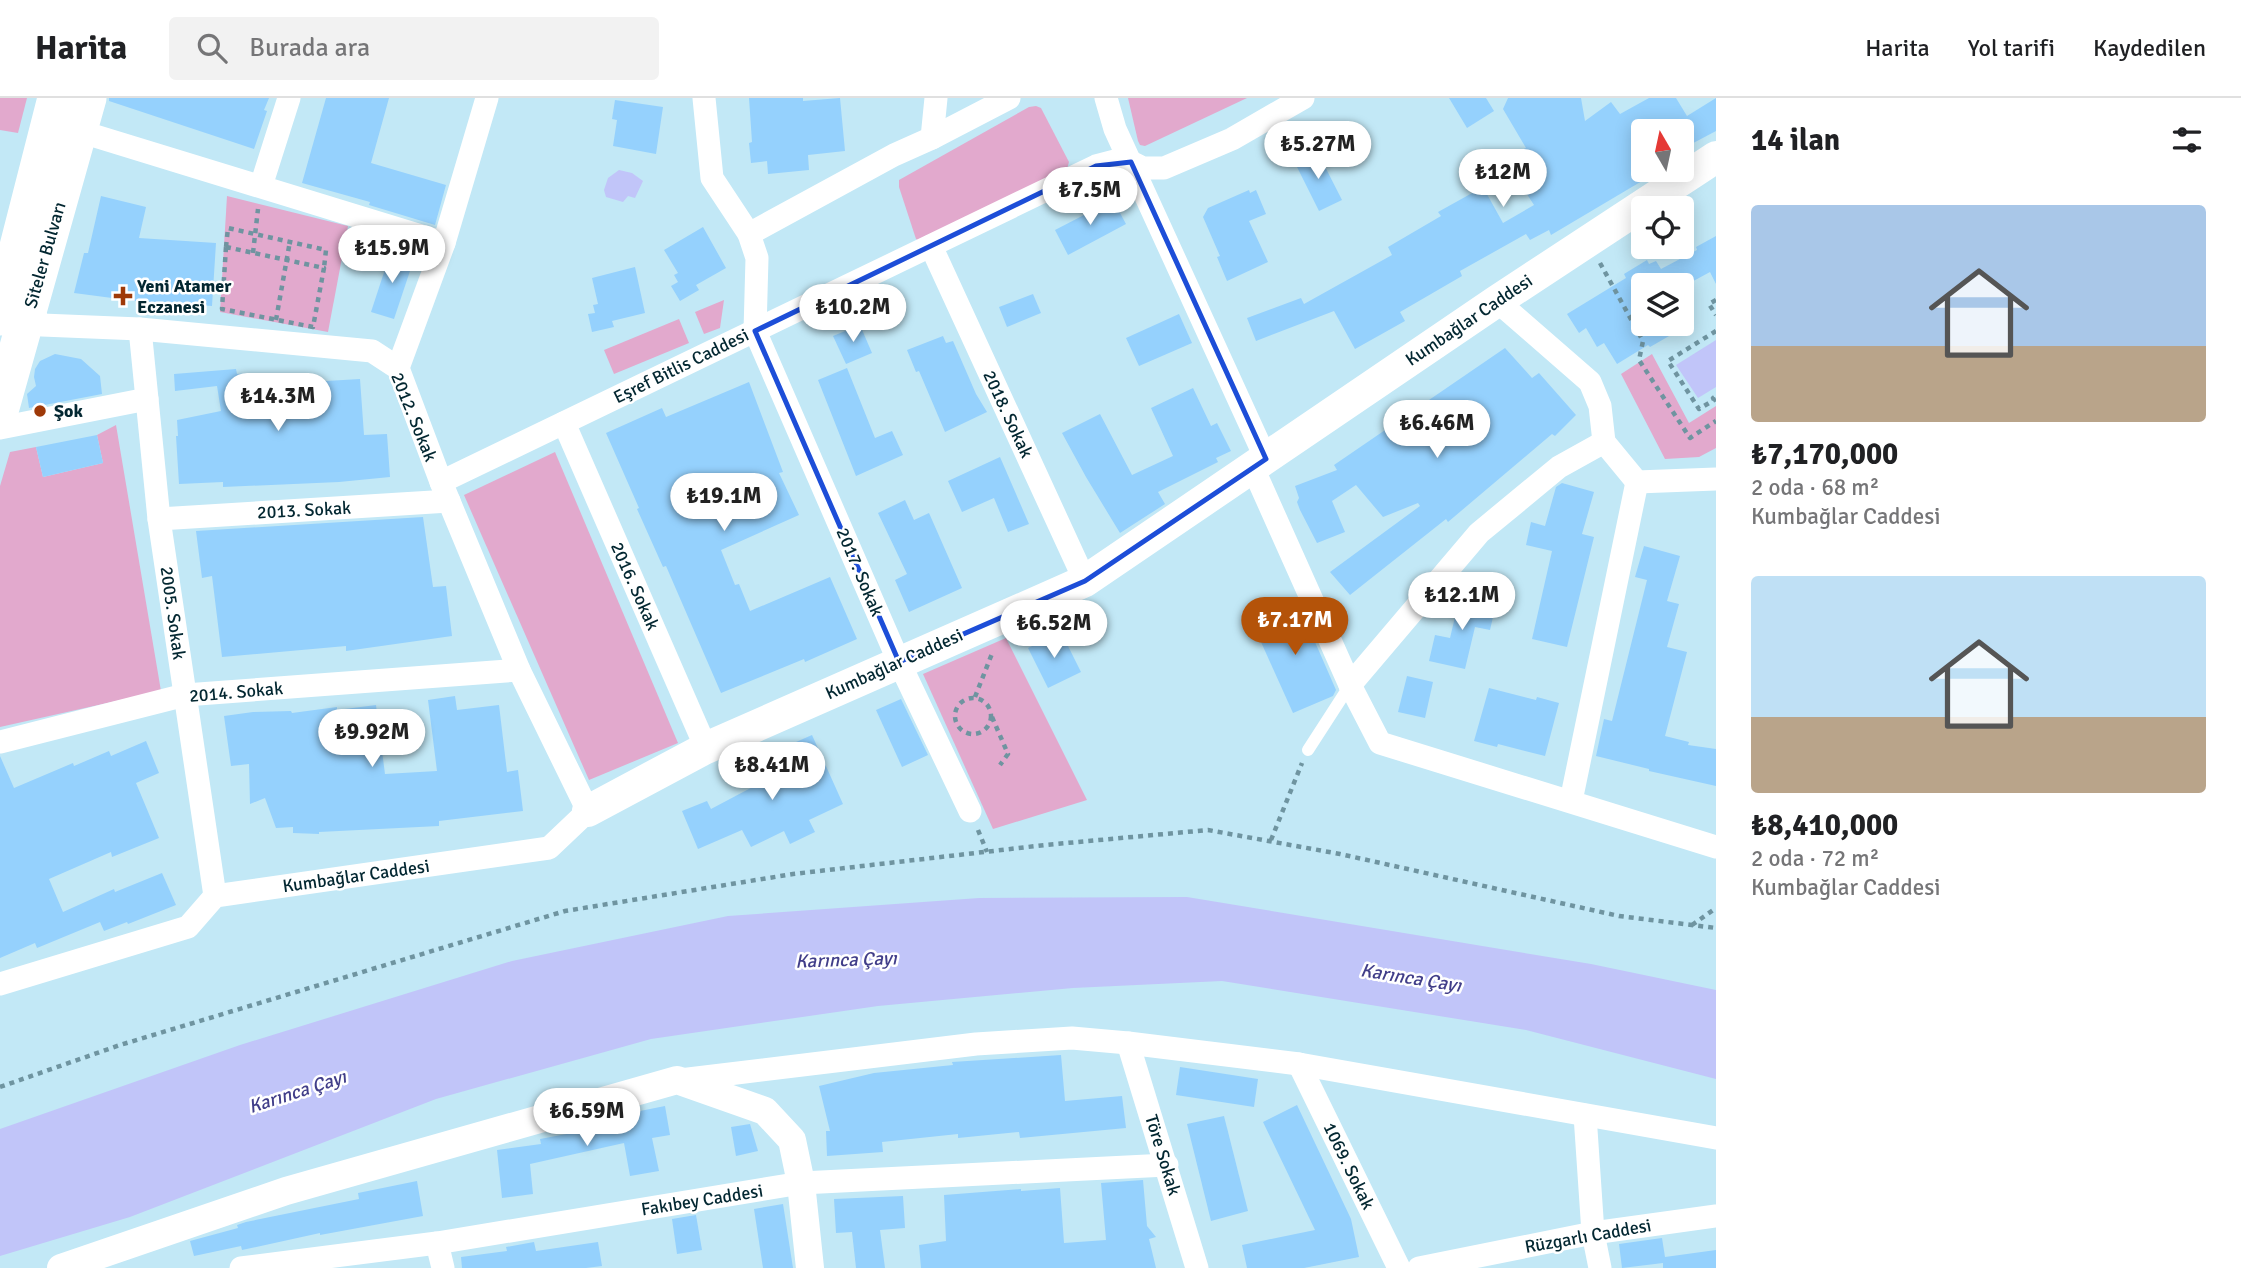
<!DOCTYPE html>
<html lang="tr">
<meta charset="utf-8">
<style>
body{margin:0;font-family:Signika,sans-serif;background:#f2f2f2;color:#202124;height:100vh;display:flex;flex-direction:column;font-size:26px;white-space:nowrap}
*{box-sizing:border-box;margin:0}
p{font-size:23px;color:#757577}
.icon{flex:none;width:38px;height:38px;fill:none;stroke:currentColor;stroke-width:2;stroke-linecap:round;stroke-linejoin:round}
.map{position:relative;flex:1;overflow:hidden}
.panel{display:flex;flex-direction:column;background:#fff;width:525px}
.panel>*{flex:none}
.needle{width:46px;rotate:351deg}
.buttons{position:absolute;left:1631px;top:21px;display:grid;gap:14px}
.buttons a{display:grid;place-items:center;width:63px;height:63px;border-radius:7px;background:#fff;box-shadow:0 4px 18px #0003;font-size:35px}
.price{position:absolute;translate:-50% -60px;padding:0 16px;border-radius:24px;background:#fff;color:#222;font-size:23px;line-height:46px;filter:drop-shadow(0 2px 4px #0008)}
.price::after{content:'';position:absolute;left:50%;top:42px;width:21px;height:16px;margin-left:-10px;background:inherit;clip-path:polygon(0 0,100% 0,50% 100%)}
.price.selected{background:#b45309;color:#fff}
ul{padding:0;list-style:none}
li{display:grid;align-content:center;gap:14px;height:371px;padding:0 35px}
li span{display:grid;place-items:center;height:217px;border-radius:7px;color:#555}
li>.icon{margin-inline-start:auto}
span .icon{width:126px;height:126px;fill:#fffc;stroke-width:1}
li b{font-size:30px}
h2{display:flex;justify-content:space-between;align-items:center;height:84px;padding:0 35px;font-size:30px}
header{display:flex;align-items:center;gap:42px;box-sizing:border-box;height:98px;padding:0 35px;background:#fff;border-bottom:2px solid #e0e0e0}
header strong{font-size:33px}
nav{display:flex;gap:38px;margin-inline-start:auto;font-size:24px}
.search{width:490px;height:63px;background:#f2f2f2;display:flex;align-items:center;gap:18px;box-sizing:border-box;padding:0 24px;border-radius:7px;color:#757577;font-size:26px}
main{display:flex;flex:1;min-height:0}
.map>svg:first-child{display:block}
</style>
<header>
<strong>Harita</strong>
<div class="search"><svg class="icon" aria-label="search" viewBox="0 0 24 24"><circle cx="10" cy="10" r="6"/><path d="M15 15l6 6"/></svg>Burada ara</div>
<nav><a>Harita</a><a>Yol tarifi</a><a>Kaydedilen</a></nav>
</header>
<main>
<div class="map">
<svg width="1716" height="1170" viewBox="0 0 1716 1170">
<rect width="100%" height="100%" fill="#c2e8f6"/>
<g fill="#e2a9cd">
<path d="M 0,0 L 27,0 L 18,35 L 0,32 Z"/>
<path d="M 1128,0 L 1247,0 L 1145,48 L 1140,47 L 1138,43 Z"/>
<path d="M 1036,8 L 1041,10 L 1069,64 L 1067,71 L 921,144 L 916,141 L 899,89 L 899,82 L 1029,9 Z"/>
<path d="M 227,98 L 348,128 L 328,234 L 220,214 Z"/>
<path d="M 724,202 L 720,230 L 704,236 L 695,214 Z"/>
<path d="M 679,221 L 689,245 L 614,276 L 604,252 Z"/>
<path d="M 1652,256 L 1689,325 L 1716,308 L 1716,350 L 1699,359 L 1665,361 L 1621,276 Z"/>
<path d="M 116,327 L 161,593 L 0,629 L 0,388 L 10,354 L 36,349 L 43,379 L 103,365 L 97,337 Z"/>
<path d="M 555,354 L 678,645 L 589,682 L 464,397 Z"/>
<path d="M 1006,540 L 1087,702 L 993,731 L 923,576 Z"/>
</g>
<g fill="#c1c5f9">
<path d="M 619,72 L 632,75 L 643,83 L 635,100 L 628,98 L 623,104 L 606,99 L 604,92 L 608,80 Z"/>
<path d="M 1716,242 L 1716,289 L 1698,300 L 1676,267 Z"/>
<path d="M 1187,799 L 1591,866 L 1716,892 L 1716,981 L 1526,932 L 1222,883 L 1073,890 L 878,908 L 651,941 L 436,1001 L 130,1119 L 0,1158 L 0,1031 L 240,947 L 512,863 L 728,818 L 979,800 Z"/>
</g>
<g fill="#95d1fd">
<path d="M 109,0 L 269,0 L 264,12 L 267,13 L 254,51 L 109,3 Z"/>
<path d="M 326,0 L 389,0 L 371,65 L 446,87 L 435,127 L 369,107 L 370,104 L 302,85 Z"/>
<path d="M 749,0 L 803,0 L 803,3 L 840,0 L 845,53 L 808,57 L 809,72 L 768,76 L 767,63 L 751,65 L 749,45 L 752,44 Z"/>
<path d="M 1449,0 L 1486,0 L 1494,13 L 1467,30 Z"/>
<path d="M 1508,0 L 1581,0 L 1585,23 L 1611,4 L 1620,16 L 1649,0 L 1676,0 L 1687,18 L 1716,0 L 1716,33 L 1682,51 L 1682,33 L 1643,33 L 1643,72 L 1637,75 L 1642,83 L 1551,137 L 1549,132 L 1530,142 L 1526,136 L 1460,173 L 1462,178 L 1400,214 L 1405,223 L 1355,251 L 1334,213 L 1256,243 L 1247,220 L 1301,200 L 1304,206 L 1392,157 L 1388,149 L 1441,118 L 1438,114 L 1483,89 L 1503,125 L 1534,107 L 1519,84 L 1527,78 L 1517,65 L 1521,52 L 1526,50 L 1503,11 Z"/>
<path d="M 615,2 L 663,9 L 656,56 L 613,48 L 617,22 L 612,21 Z"/>
<path d="M 1316,51 L 1342,102 L 1319,113 L 1297,69 L 1302,67 L 1298,61 Z"/>
<path d="M 1249,92 L 1250,95 L 1256,92 L 1266,116 L 1249,123 L 1268,164 L 1227,183 L 1217,159 L 1220,158 L 1203,119 L 1208,110 Z"/>
<path d="M 101,98 L 146,109 L 139,140 L 216,145 L 212,208 L 135,203 L 74,195 L 84,155 L 88,155 Z"/>
<path d="M 1113,102 L 1126,126 L 1068,157 L 1055,132 Z"/>
<path d="M 703,129 L 726,170 L 696,187 L 699,192 L 680,203 L 671,188 L 678,184 L 674,177 L 678,175 L 664,152 Z"/>
<path d="M 1716,138 L 1716,186 L 1710,174 L 1686,187 L 1643,187 L 1643,226 L 1690,226 L 1650,249 L 1648,247 L 1617,266 L 1604,245 L 1597,249 L 1586,230 L 1579,235 L 1567,216 L 1626,180 L 1624,176 L 1647,162 L 1649,166 L 1656,163 L 1661,171 L 1697,152 L 1696,149 Z"/>
<path d="M 391,153 L 414,161 L 394,221 L 371,214 Z"/>
<path d="M 635,169 L 645,215 L 612,223 L 614,229 L 592,234 L 588,216 L 595,215 L 593,207 L 598,206 L 592,180 Z"/>
<path d="M 1033,196 L 1041,215 L 1007,229 L 999,209 Z"/>
<path d="M 1179,216 L 1192,245 L 1139,268 L 1126,240 Z"/>
<path d="M 860,227 L 872,255 L 846,266 L 833,238 Z"/>
<path d="M 943,238 L 946,245 L 953,243 L 976,296 L 987,314 L 945,334 L 919,273 L 916,274 L 907,252 Z"/>
<path d="M 1505,250 L 1532,280 L 1539,275 L 1576,317 L 1555,338 L 1552,336 L 1448,424 L 1446,421 L 1350,497 L 1330,474 L 1420,408 L 1418,405 L 1383,419 L 1356,387 L 1332,403 L 1345,434 L 1317,445 L 1300,412 L 1297,404 L 1299,400 L 1295,388 L 1337,372 L 1334,367 Z"/>
<path d="M 55,256 L 81,261 L 100,278 L 102,296 L 29,310 L 27,296 L 36,288 L 34,279 L 35,271 L 40,263 Z"/>
<path d="M 847,270 L 875,340 L 892,333 L 903,357 L 856,378 L 818,282 Z"/>
<path d="M 236,271 L 237,276 L 256,275 L 256,283 L 309,279 L 309,284 L 360,281 L 364,337 L 387,336 L 390,379 L 339,384 L 223,389 L 223,384 L 179,386 L 176,338 L 178,338 L 177,322 L 221,313 L 217,288 L 175,293 L 174,276 Z"/>
<path d="M 749,284 L 783,374 L 779,375 L 799,417 L 721,452 L 735,487 L 739,486 L 750,513 L 830,479 L 857,541 L 805,564 L 804,561 L 721,595 L 666,468 L 663,469 L 637,411 L 639,410 L 606,335 L 662,310 L 666,319 Z"/>
<path d="M 1193,290 L 1211,328 L 1217,325 L 1231,353 L 1216,360 L 1218,364 L 1158,394 L 1165,406 L 1120,435 L 1086,379 L 1062,335 L 1100,316 L 1132,377 L 1173,358 L 1151,310 Z"/>
<path d="M 97,337 L 103,365 L 43,379 L 36,349 Z"/>
<path d="M 1000,359 L 1029,426 L 1008,434 L 994,400 L 962,414 L 948,383 Z"/>
<path d="M 1562,385 L 1594,394 L 1582,436 L 1594,439 L 1567,549 L 1532,541 L 1552,453 L 1526,447 L 1531,424 L 1545,428 L 1556,389 Z"/>
<path d="M 905,402 L 914,422 L 929,415 L 962,490 L 909,514 L 895,482 L 907,476 L 878,415 Z"/>
<path d="M 423,419 L 433,489 L 446,488 L 452,538 L 346,553 L 346,548 L 222,559 L 212,478 L 202,480 L 196,433 Z"/>
<path d="M 1644,448 L 1680,458 L 1667,503 L 1679,506 L 1667,549 L 1687,554 L 1665,638 L 1689,644 L 1688,647 L 1716,651 L 1716,688 L 1649,673 L 1649,671 L 1596,658 L 1604,621 L 1612,623 L 1647,482 L 1635,479 Z"/>
<path d="M 1460,498 L 1496,506 L 1490,532 L 1475,529 L 1465,571 L 1429,563 L 1435,537 L 1450,540 Z"/>
<path d="M 1297,503 L 1336,592 L 1333,598 L 1293,615 L 1252,524 Z"/>
<path d="M 1061,534 L 1081,574 L 1048,590 L 1028,550 Z"/>
<path d="M 1407,578 L 1433,584 L 1425,620 L 1398,614 Z"/>
<path d="M 1489,590 L 1536,602 L 1537,599 L 1559,605 L 1545,658 L 1498,646 L 1497,649 L 1474,643 Z"/>
<path d="M 455,598 L 457,612 L 499,607 L 507,674 L 518,672 L 523,713 L 439,723 L 439,728 L 319,734 L 319,736 L 293,735 L 293,729 L 276,730 L 265,700 L 250,706 L 249,666 L 231,668 L 224,618 L 253,614 L 291,613 L 292,615 L 337,609 L 337,612 L 376,607 L 385,676 L 437,673 L 428,602 Z"/>
<path d="M 901,601 L 928,657 L 902,669 L 876,612 Z"/>
<path d="M 812,637 L 843,706 L 809,722 L 815,734 L 790,746 L 784,733 L 751,749 L 742,732 L 698,751 L 682,713 L 707,703 L 711,711 L 762,684 L 757,673 L 791,657 L 787,648 Z"/>
<path d="M 146,643 L 159,675 L 136,685 L 159,740 L 112,759 L 111,754 L 49,781 L 63,814 L 114,791 L 115,794 L 162,775 L 176,807 L 128,826 L 127,824 L 104,833 L 100,824 L 37,850 L 35,845 L 0,860 L 0,658 L 14,690 L 73,665 L 74,668 L 109,653 L 111,658 Z"/>
<path d="M 1061,957 L 1065,1003 L 1122,998 L 1126,1030 L 1020,1040 L 1019,1034 L 958,1040 L 958,1036 L 882,1044 L 883,1054 L 827,1058 L 826,1033 L 830,1033 L 819,988 L 874,975 L 953,967 L 952,964 Z"/>
<path d="M 1180,969 L 1258,981 L 1254,1009 L 1176,997 Z"/>
<path d="M 1297,1007 L 1351,1121 L 1359,1159 L 1304,1170 L 1247,1170 L 1242,1147 L 1315,1132 L 1263,1024 Z"/>
<path d="M 665,1008 L 670,1037 L 652,1040 L 659,1073 L 630,1078 L 624,1045 L 530,1066 L 533,1096 L 502,1100 L 497,1052 L 541,1046 L 540,1041 L 577,1034 L 577,1031 L 621,1023 L 620,1017 Z"/>
<path d="M 1224,1018 L 1248,1113 L 1211,1123 L 1187,1026 Z"/>
<path d="M 750,1026 L 758,1053 L 736,1058 L 731,1029 Z"/>
<path d="M 1143,1082 L 1147,1128 L 1156,1139 L 1149,1141 L 1156,1170 L 921,1170 L 919,1147 L 946,1143 L 944,1097 L 1021,1091 L 1021,1093 L 1060,1090 L 1064,1145 L 1106,1142 L 1101,1085 Z"/>
<path d="M 417,1083 L 423,1118 L 320,1137 L 320,1135 L 242,1152 L 241,1148 L 194,1158 L 190,1143 L 238,1130 L 237,1127 L 246,1124 L 359,1101 L 358,1095 Z"/>
<path d="M 903,1098 L 905,1130 L 880,1132 L 885,1170 L 856,1170 L 852,1134 L 836,1135 L 834,1101 Z"/>
<path d="M 783,1106 L 793,1170 L 763,1170 L 754,1111 Z"/>
<path d="M 696,1117 L 702,1152 L 677,1156 L 672,1121 Z"/>
<path d="M 1662,1140 L 1665,1159 L 1716,1152 L 1716,1170 L 1663,1170 L 1663,1165 L 1622,1170 L 1619,1146 Z"/>
<path d="M 534,1144 L 536,1153 L 598,1144 L 602,1168 L 586,1170 L 462,1170 L 461,1159 L 507,1153 L 506,1149 Z"/>
</g>
<g fill="none" stroke-linecap="round" stroke-linejoin="round">
<g stroke="#6f94a0" stroke-width="4.5" stroke-dasharray="5 5" stroke-linecap="butt">
<path d="M 226,149 L 324,170 L 313,229 L 222,211 Z"/>
<path d="M 226,149 L 228,130 L 326,152 L 324,170"/>
<path d="M 253,155 L 258,111"/>
<path d="M 1600,165 L 1643,243 L 1639,262 L 1690,340 L 1716,323"/>
<path d="M 1716,202 L 1709,206 L 1716,217"/>
<path d="M 276,222 L 290,143"/>
<path d="M 1716,233 L 1668,263 L 1699,311 L 1714,302 L 1713,300 L 1716,298"/>
<path d="M 975,599 L 993,553"/>
<circle cx="973" cy="618" r="18"/>
<path d="M 992,619 L 1008,656 L 1000,667"/>
<path d="M 978,732 L 987,754"/>
<path d="M 1271,742 L 1302,665"/>
<path d="M 1692,827 L 1716,810"/>
<path d="M 0,989 L 120,947 L 565,813 L 793,776 L 1045,747 L 1208,732 L 1340,756 L 1619,818 L 1716,830"/>
</g>
<path stroke="#fff" stroke-width="12" d="M 1308,652 L 1350,587"/>
<g stroke="#fff" stroke-width="23">
<path d="M 704,0 L 712,80 L 749,136 L 757,160 L 755,233 L 899,564 L 970,713"/>
<path d="M 1106,0 L 1115,31 L 1266,361"/>
<path d="M 69,30 L 444,145"/>
<path d="M 932,40 L 1009,0"/>
<path d="M 261,88 L 289,0"/>
<path d="M 749,136 L 894,57 L 932,40 L 936,0"/>
<path d="M 931,148 L 1085,483"/>
<path d="M 1497,203 L 1590,284 L 1600,308 L 1604,344"/>
<path d="M 140,231 L 159,421 L 215,798"/>
<path d="M 398,270 L 444,145 L 487,0"/>
<path d="M 564,325 L 706,650"/>
<path d="M 0,330 L 147,301"/>
<path d="M 1253,370 L 1350,587 L 1380,645 L 1716,749"/>
<path d="M 441,384 L 1096,68 L 1119,62 L 1131,64 L 1143,70 L 1164,70 L 1232,41 L 1303,0"/>
<path d="M 159,421 L 449,403"/>
<path d="M 1350,587 L 1479,435 L 1559,369 L 1604,344 L 1637,384 L 1716,381"/>
<path d="M 0,644 L 185,597 L 519,572"/>
<path d="M 1571,703 L 1637,384"/>
<path d="M 0,886 L 188,829 L 215,798 L 549,750 L 588,713 L 519,572 L 441,384 L 398,270 L 372,253 L 140,231 L 42,227 L 23,206"/>
<path d="M 1128,945 L 1197,1170"/>
<path d="M 1299,966 L 1399,1170"/>
<path d="M 680,982 L 976,946 L 1072,940 L 1128,945 L 1299,966 L 1716,1040"/>
<path d="M 1585,1017 L 1593,1135 L 1600,1170"/>
<path d="M 437,1145 L 443,1170"/>
<path d="M 241,1170 L 437,1145 L 801,1085 L 1167,1067"/>
<path d="M 1419,1170 L 1593,1135 L 1716,1118"/>
</g>
<path stroke="#fff" stroke-width="28" d="M 61,1170 L 286,1093 L 677,982 L 765,1013 L 792,1042 L 801,1085 L 810,1170"/>
<path stroke="#fff" stroke-width="32" d="M 588,713 L 706,650 L 1085,483 L 1497,203 L 1716,59"/>
<g stroke="#fff" stroke-width="37">
<path d="M 0,219 L 56,0"/>
<path d="M 0,313 L 88,0"/>
</g>
</g>
<path fill="none" stroke="#1d4ed8" stroke-width="5" stroke-linejoin="round" d="M 1131,64 L 1266,361 L 1085,483 L 899,564 L 755,233 L 1096,68 Z"/>
<g fill="#9e3908" stroke="#fff" stroke-width="2.5">
<path d="M119.5 187.5h7v7h7v7h-7v7h-7v-7h-7v-7h7z"/>
<circle cx="40" cy="313" r="7"/>
</g>
<g text-anchor="middle" stroke-width="5" stroke-linejoin="round" paint-order="stroke">
<g font-size="18" fill="#032731" stroke="#fff">
<text transform="translate(45 157) rotate(-74)" y="6">Siteler Bulvarı</text>
<text transform="translate(1469 222) rotate(-34)" y="6">Kumbağlar Caddesi</text>
<text transform="translate(681 268) rotate(-26)" y="6">Eşref Bitlis Caddesi</text>
<text transform="translate(1008 316) rotate(65)" y="6">2018. Sokak</text>
<text transform="translate(414 319) rotate(68)" y="6">2012. Sokak</text>
<text transform="translate(304 412) rotate(-3)" y="6">2013. Sokak</text>
<text transform="translate(860 474) rotate(67)" y="6">2017. Sokak</text>
<text transform="translate(635 488) rotate(66)" y="6">2016. Sokak</text>
<text transform="translate(173 515) rotate(82)" y="6">2005. Sokak</text>
<text transform="translate(894 566) rotate(-24)" y="6">Kumbağlar Caddesi</text>
<text transform="translate(236 594) rotate(-5)" y="6">2014. Sokak</text>
<text transform="translate(356 778) rotate(-8)" y="6">Kumbağlar Caddesi</text>
<text transform="translate(1163 1057) rotate(73)" y="6">Töre Sokak</text>
<text transform="translate(1349 1068) rotate(64)" y="6">1069. Sokak</text>
<text transform="translate(702 1102) rotate(-9)" y="6">Fakıbey Caddesi</text>
<text transform="translate(1588 1138) rotate(-10)" y="6">Rüzgarlı Caddesi</text>
</g>
<g font-size="18" font-weight="bold" fill="#032731" stroke="#fff" text-anchor="start">
<text x="137" y="194">Yeni Atamer<tspan x="137" dy="21">Eczanesi</tspan></text>
<text x="54" y="319">Şok</text>
</g>
<g font-size="19" font-style="italic" fill="#413e89" stroke="#fff">
<text transform="translate(846 861) rotate(-2)" y="7">Karınca Çayı</text>
<text transform="translate(1411 879) rotate(9)" y="7">Karınca Çayı</text>
<text transform="translate(297 993) rotate(-18)" y="7">Karınca Çayı</text>
</g>
</g>
</svg>
<div class="buttons">
<a><svg class="needle" viewBox="-14 -14 28 28"><path d="M0-13l5 13h-10z" fill="#e53935"/><path d="M0 13l5-13h-10z" fill="#757577"/></svg></a>
<a><svg class="icon" aria-label="locate" viewBox="0 0 24 24"><circle cx="12" cy="12" r="6"/><path d="M12 2v4M12 18v4M2 12h4M18 12h4"/></svg></a>
<a><svg class="icon" aria-label="layers" viewBox="0 0 24 24"><path d="M12 4l9 5-9 5-9-5zM3 14l9 5 9-5"/></svg></a>
</div>
<b class="price" style="left:1318px;top:83px">₺5.27M</b>
<b class="price" style="left:1503px;top:111px">₺12M</b>
<b class="price" style="left:1090px;top:129px">₺7.5M</b>
<b class="price" style="left:392px;top:187px">₺15.9M</b>
<b class="price" style="left:853px;top:246px">₺10.2M</b>
<b class="price" style="left:278px;top:335px">₺14.3M</b>
<b class="price" style="left:1437px;top:362px">₺6.46M</b>
<b class="price" style="left:724px;top:435px">₺19.1M</b>
<b class="price" style="left:1462px;top:534px">₺12.1M</b>
<b class="price selected" style="left:1295px;top:559px">₺7.17M</b>
<b class="price" style="left:1054px;top:562px">₺6.52M</b>
<b class="price" style="left:372px;top:671px">₺9.92M</b>
<b class="price" style="left:772px;top:704px">₺8.41M</b>
<b class="price" style="left:587px;top:1050px">₺6.59M</b>
</div>
<section class="panel">
<h2>14 ilan<svg class="icon" aria-label="filters" viewBox="0 0 24 24"><path d="M4 7h16M4 17h16"/><circle cx="9" cy="7" r="2"/><circle cx="15" cy="17" r="2"/></svg></h2>
<ul>
<li><span style="background:linear-gradient(#a9c7e8 65%,#b9a48a 0)"><svg class="icon" aria-label="home" viewBox="0 0 24 24"><path d="M3 11l9-7 9 7M6 9v11h12V9"/></svg></span><div><b>₺7,170,000</b><p>2 oda · 68 m²</p><p>Kumbağlar Caddesi</p></div></li>
<li><span style="background:linear-gradient(#bfe0f5 65%,#b9a48a 0)"><svg class="icon" aria-label="home" viewBox="0 0 24 24"><path d="M3 11l9-7 9 7M6 9v11h12V9"/></svg></span><div><b>₺8,410,000</b><p>2 oda · 72 m²</p><p>Kumbağlar Caddesi</p></div></li>
</ul>
</section>
</main>
